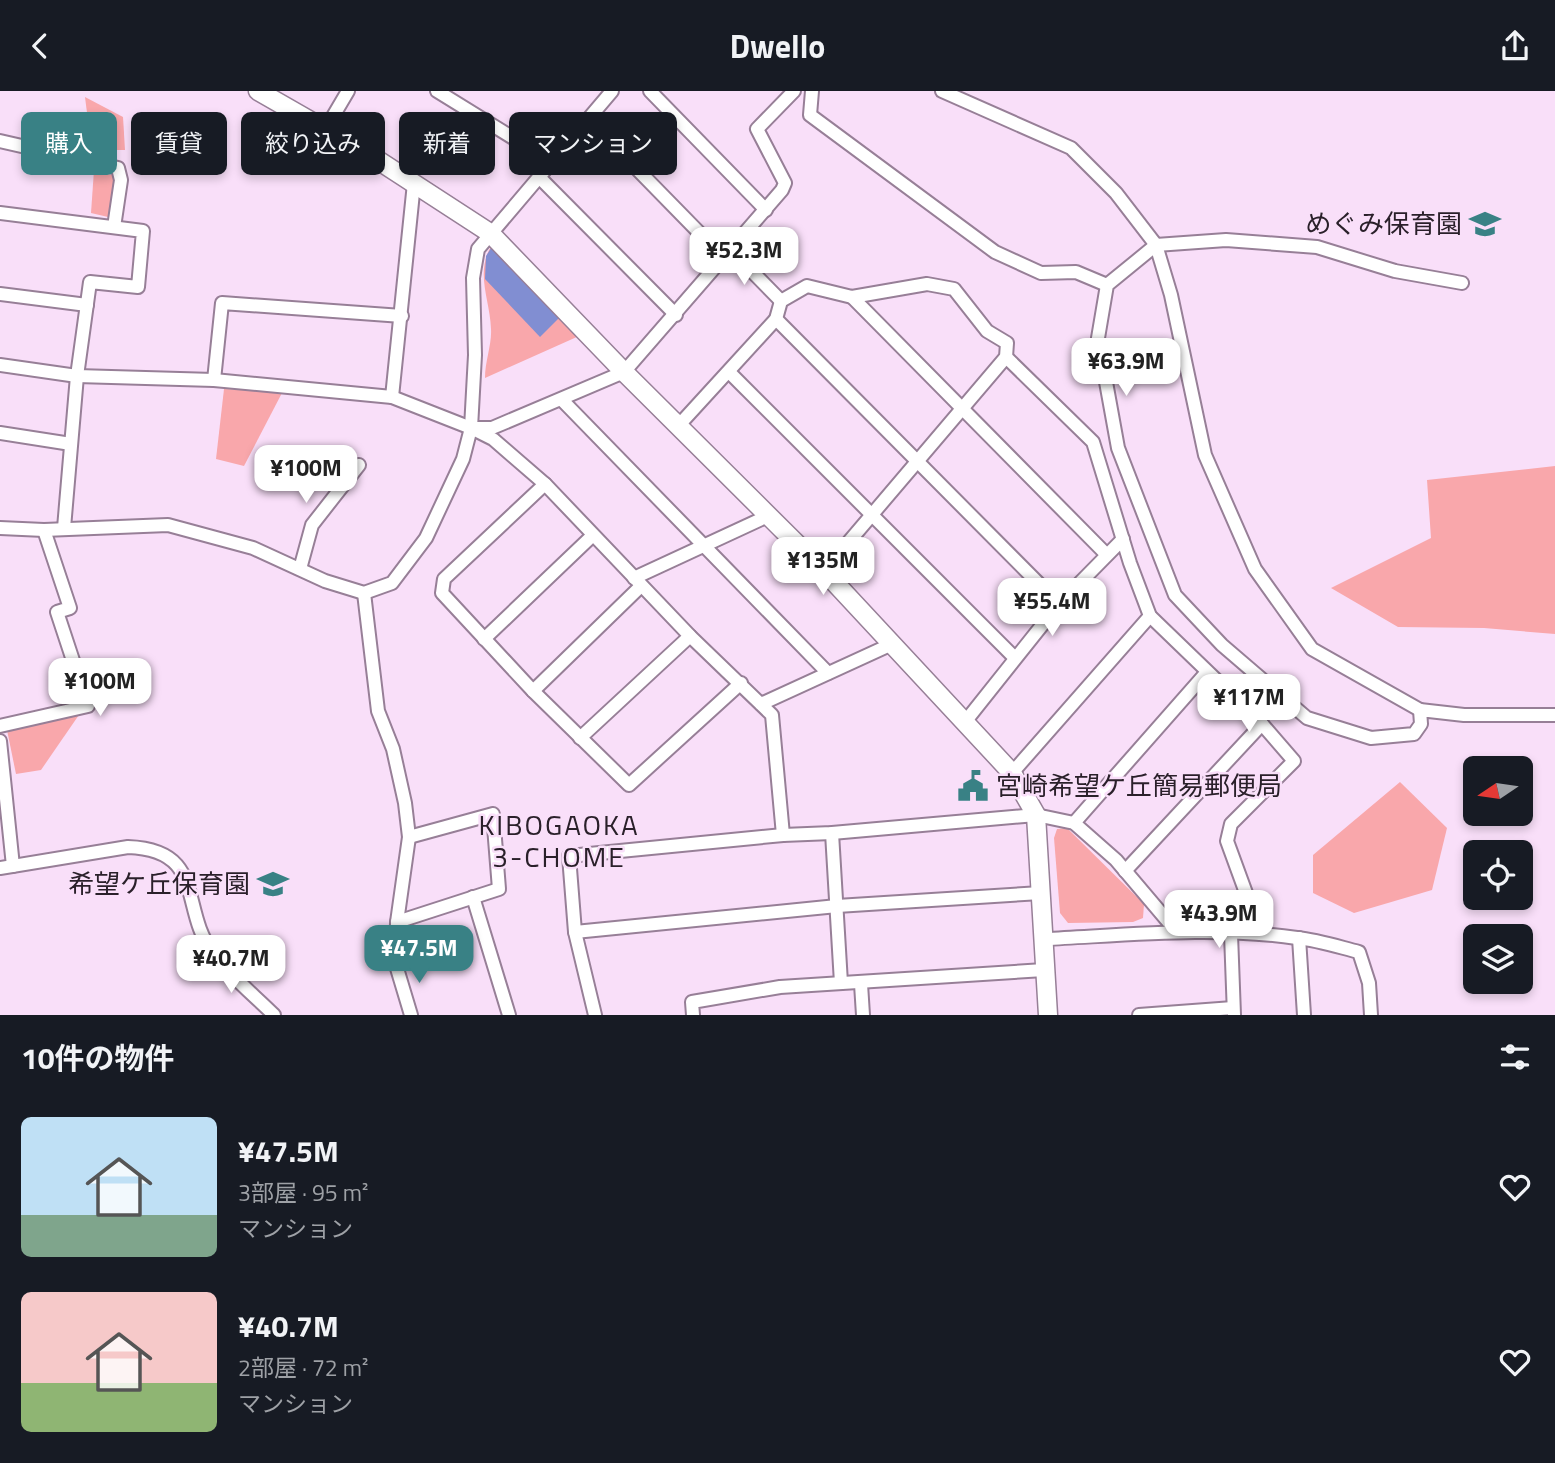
<!DOCTYPE html>
<html lang="ja">
<meta charset="utf-8">
<style>
body{margin:0;font-family:"Titillium Web","Noto Sans JP",sans-serif;background:#242831;color:#f1f3f6;height:100vh;display:flex;flex-direction:column;font-size:26px;white-space:nowrap}
*{box-sizing:border-box;margin:0}
p{font-size:23px;color:#9ea1a6}
.icon{flex:none;width:38px;height:38px;fill:none;stroke:currentColor;stroke-width:2;stroke-linecap:round;stroke-linejoin:round}
.map{position:relative;height:924px;overflow:hidden}
.details{display:flex;flex-direction:column;background:#171b24;flex:1}
.details>*{flex:none}
.top-card{position:absolute;left:21px;top:21px;width:700px;height:63px;display:flex;gap:14px}
.needle{width:46px;rotate:257deg}
.controls{position:absolute;left:1463px;top:665px;display:grid;gap:14px}
.controls a{display:grid;place-items:center;width:70px;height:70px;border-radius:10px;background:#171b24;box-shadow:0 4px 10px #0003;font-size:35px}
.price{position:absolute;translate:-50% -60px;padding:0 16px;border-radius:14px;background:#fff;color:#222;font-size:23px;line-height:46px;filter:drop-shadow(0 2px 4px #0008)}
.price::after{content:'';position:absolute;left:50%;top:42px;width:21px;height:16px;margin-left:-10px;background:inherit;clip-path:polygon(0 0,100% 0,50% 100%)}
.price.selected{background:#398185;color:#fff}
ul{padding:0;list-style:none}
li{display:flex;align-items:center;gap:21px;height:175px;padding:0 21px}
li span{display:grid;place-items:center;flex:none;width:196px;height:140px;border-radius:10px;color:#555}
li>.icon{margin-inline-start:auto}
span .icon{width:84px;height:84px;fill:#fffc;stroke-width:1}
li b{font-size:30px}
h2{display:flex;justify-content:space-between;align-items:center;height:84px;padding:0 21px;font-size:30px}
.pill{padding:0 24px;border-radius:10px;background:#171b24;box-shadow:0 4px 10px #0003;font-size:24px;line-height:63px}
.pill.selected{background:#398185;color:#fff}
header{display:flex;justify-content:space-between;align-items:center;height:91px;padding:0 21px;background:#171b24;font-size:32px;font-weight:700}
.map>svg:first-child{display:block}
</style>
<header><svg class="icon" aria-label="back" viewBox="0 0 24 24"><path d="M15 5l-7 7 7 7"/></svg>Dwello<svg class="icon" aria-label="share" viewBox="0 0 24 24"><path d="M12 15V3M7 8l5-5 5 5M5 13v7h14v-7"/></svg></header>
<div class="map">
<svg width="1555" height="924" viewBox="0 0 1555 924">
<rect width="100%" height="100%" fill="#f9dff9"/>
<g fill="#f9a7ab">
<path d="M 85,6 L 123,26 L 125,59 L 112,59 L 91,53 Z"/>
<path d="M 94,79 L 115,85 L 113,123 L 108,126 L 91,122 Z"/>
<path d="M 493,152 L 579,245 L 485,287 C 485,270 492,253 491,238 C 490,207 474,181 493,152 Z"/>
<path d="M 224,298 L 283,300 L 244,375 L 216,368 Z"/>
<path d="M 1555,375 L 1555,543 L 1484,537 L 1398,536 L 1331,497 L 1431,447 L 1427,389 Z"/>
<path d="M 83,618 L 41,679 L 16,683 L 7,639 Z"/>
<path d="M 1400,691 L 1447,737 L 1432,799 L 1354,822 L 1313,802 L 1313,764 Z"/>
<path d="M 1067,737 L 1144,813 L 1143,827 L 1133,831 L 1068,832 L 1060,822 L 1054,747 L 1057,738 Z"/>
</g>
<path fill="#818ed2" d="M 493,154 L 560,226 L 540,246 L 485,188 L 486,165 Z"/>
<g fill="none" stroke-linecap="round" stroke-linejoin="round">
<defs>
<g id="street">
<path d="M 437,0 L 552,71"/>
<path d="M 650,0 L 766,119"/>
<path d="M 812,0 L 810,24 L 995,161 L 1041,182 L 1076,181 L 1107,194"/>
<path d="M 942,0 L 1071,57 L 1116,102 L 1156,154 L 1171,204 L 1205,364 L 1255,478 L 1312,558 L 1420,619"/>
<path d="M 589,29 L 724,167"/>
<path d="M 325,39 L 348,0"/>
<path d="M 0,50 L 118,77 L 121,89 L 114,136"/>
<path d="M 540,87 L 676,224"/>
<path d="M 0,122 L 143,140 L 138,196 L 90,191 L 77,285 L 64,437"/>
<path d="M 731,159 L 781,210"/>
<path d="M 1462,192 L 1395,180 L 1317,156 L 1226,149 L 1156,154 L 1107,194 L 1098,247 L 1118,357 L 1175,504 L 1222,554 L 1307,627 L 1371,647 L 1414,643 L 1421,633 L 1420,619 L 1464,624 L 1555,624"/>
<path d="M 0,203 L 87,214"/>
<path d="M 852,206 L 1106,463"/>
<path d="M 776,228 L 1059,513"/>
<path d="M 1006,266 L 1093,351 L 1130,472 L 1150,525 L 1262,633 L 1294,670 L 1231,733 L 1227,750 L 1261,843"/>
<path d="M 0,274 L 77,285 L 214,289 L 392,306 L 471,337 L 493,348 L 545,393 L 690,545 L 772,624 L 783,744"/>
<path d="M 729,281 L 1014,566"/>
<path d="M 214,289 L 222,212 L 402,225"/>
<path d="M 392,306 L 414,92"/>
<path d="M 562,309 L 828,582"/>
<path d="M 680,333 L 776,228 L 781,210 L 807,195 L 852,206 L 927,193 L 954,198 L 987,240 L 1007,252 L 1006,266 L 824,480"/>
<path d="M 475,337 L 492,337 L 624,281 L 782,99 L 785,92 L 757,38 L 794,0"/>
<path d="M 0,342 L 71,353"/>
<path d="M 545,393 L 444,488 L 442,502 L 533,600 L 629,694 L 741,592"/>
<path d="M 0,437 L 44,439 L 168,434 L 253,457 L 325,490 L 364,502 L 392,492 L 426,447 L 463,368 L 471,337 L 475,264 L 473,187 L 478,158 L 612,0"/>
<path d="M 300,478 L 312,434 L 359,374"/>
<path d="M 634,487 L 770,424"/>
<path d="M 364,502 L 378,620 L 393,658 L 405,712 L 409,746 L 397,831 L 396,874 L 411,924"/>
<path d="M 484,548 L 592,445"/>
<path d="M 533,600 L 641,495"/>
<path d="M 761,613 L 892,553"/>
<path d="M 965,631 L 1059,513 L 1123,448"/>
<path d="M 0,635 L 88,615 L 57,521 L 70,517 L 44,439"/>
<path d="M 580,647 L 690,545"/>
<path d="M 0,650 L 13,775"/>
<path d="M 1012,682 L 1150,525"/>
<path d="M 1074,732 L 1207,581"/>
<path d="M 832,742 L 841,892"/>
<path d="M 0,777 L 128,756 C 207,759 179,818 213,862 C 230,885 254,904 274,924"/>
<path d="M 1125,780 L 1262,633"/>
<path d="M 473,806 L 509,924"/>
<path d="M 397,831 L 499,798 L 493,723 L 409,746"/>
<path d="M 575,841 L 837,815 L 1041,802"/>
<path d="M 1231,843 L 1234,924"/>
<path d="M 1299,847 L 1304,924"/>
<path d="M 1045,848 C 1128,844 1214,835 1297,847 C 1318,849 1339,856 1359,861 L 1369,892 L 1371,924"/>
<path d="M 861,893 L 863,924"/>
<path d="M 595,924 L 575,841 L 569,765 L 783,744 L 832,742 L 1036,724 L 1074,732 L 1116,769 L 1177,841"/>
<path d="M 693,924 L 692,911 L 780,896 L 1044,879"/>
<path d="M 1139,924 L 1233,917"/>
</g>
<path id="secondary" d="M 258,0 L 370,64 L 490,142 L 624,281 L 824,480 L 1012,682 L 1036,724 L 1048,924"/>
</defs>
<use href="#street" stroke="#977f97" stroke-width="16"/>
<use href="#secondary" stroke="#977f97" stroke-width="21"/>
<use href="#street" stroke="#fff" stroke-width="12"/>
<use href="#secondary" stroke="#fff" stroke-width="18"/>
</g>
<defs>
<symbol id="school-bare" viewBox="-9 -9 18 18"><path d="M0-5L7-2L0 1L-7-2ZM-4 1L0 2.5L4 1V4Q0 6-4 4Z" fill="#398185" stroke="#f9dff9" stroke-width="2.5" paint-order="stroke"/></symbol>
<symbol id="civic-bare" viewBox="-9 -9 18 18"><path d="M-.6-6.5H3V-4.5H.6V-3L4-1V1h2V6H-6V1h2V-1L-.6-3ZM-1.2 2.5V6h2.4V2.5Z" fill="#398185" stroke="#f9dff9" stroke-width="2.5" paint-order="stroke"/></symbol>
</defs>
<g fill-rule="evenodd">
<use href="#school-bare" x="1463" y="111" width="44" height="44"/>
<use href="#civic-bare" x="951" y="673" width="44" height="44"/>
<use href="#school-bare" x="251" y="771" width="44" height="44"/>
</g>
<g text-anchor="middle" stroke-width="5" stroke-linejoin="round" paint-order="stroke">
<g font-size="26" fill="#2a202a" stroke="#f9dff9" text-anchor="end">
<text x="1462" y="142">めぐみ保育園</text>
<text x="996" y="704" text-anchor="start">宮崎希望ケ丘簡易郵便局</text>
<text x="250" y="802">希望ケ丘保育園</text>
</g>
<g font-size="28" letter-spacing="2" fill="#2a202a" stroke="#f9dff9">
<text x="559" y="744">KIBOGAOKA<tspan x="559" dy="32">3-CHOME</tspan></text>
</g>
</g>
</svg>
<div class="controls">
<a><svg class="needle" viewBox="-14 -14 28 28"><path d="M0-13l5 13h-10z" fill="#e53935"/><path d="M0 13l5-13h-10z" fill="#9ea1a6"/></svg></a>
<a><svg class="icon" aria-label="locate" viewBox="0 0 24 24"><circle cx="12" cy="12" r="6"/><path d="M12 2v4M12 18v4M2 12h4M18 12h4"/></svg></a>
<a><svg class="icon" aria-label="layers" viewBox="0 0 24 24"><path d="M12 4l9 5-9 5-9-5zM3 14l9 5 9-5"/></svg></a>
</div>
<b class="price" style="left:744px;top:196px">¥52.3M</b>
<b class="price" style="left:1126px;top:307px">¥63.9M</b>
<b class="price" style="left:306px;top:414px">¥100M</b>
<b class="price" style="left:823px;top:506px">¥135M</b>
<b class="price" style="left:1052px;top:547px">¥55.4M</b>
<b class="price" style="left:100px;top:627px">¥100M</b>
<b class="price" style="left:1249px;top:643px">¥117M</b>
<b class="price" style="left:1219px;top:859px">¥43.9M</b>
<b class="price selected" style="left:419px;top:894px">¥47.5M</b>
<b class="price" style="left:231px;top:904px">¥40.7M</b>
<div class="top-card">
<a class="pill selected">購入</a>
<a class="pill">賃貸</a>
<a class="pill">絞り込み</a>
<a class="pill">新着</a>
<a class="pill">マンション</a>
</div>
</div>
<section class="details">
<h2>10件の物件<svg class="icon" aria-label="filters" viewBox="0 0 24 24"><path d="M4 7h16M4 17h16"/><circle cx="9" cy="7" r="2"/><circle cx="15" cy="17" r="2"/></svg></h2>
<ul>
<li><span style="background:linear-gradient(#bfe0f5 70%,#7fa58c 0)"><svg class="icon" aria-label="home" viewBox="0 0 24 24"><path d="M3 11l9-7 9 7M6 9v11h12V9"/></svg></span><div><b>¥47.5M</b><p>3部屋 · 95 m²</p><p>マンション</p></div><svg class="icon" aria-label="heart" viewBox="0 0 24 24"><path d="M12 20l-8-8c-3-5 5-10 8-4 3-6 11-1 8 4z"/></svg></li>
<li><span style="background:linear-gradient(#f6c9c9 65%,#8fb573 0)"><svg class="icon" aria-label="home" viewBox="0 0 24 24"><path d="M3 11l9-7 9 7M6 9v11h12V9"/></svg></span><div><b>¥40.7M</b><p>2部屋 · 72 m²</p><p>マンション</p></div><svg class="icon" aria-label="heart" viewBox="0 0 24 24"><path d="M12 20l-8-8c-3-5 5-10 8-4 3-6 11-1 8 4z"/></svg></li>
</ul>
</section>
